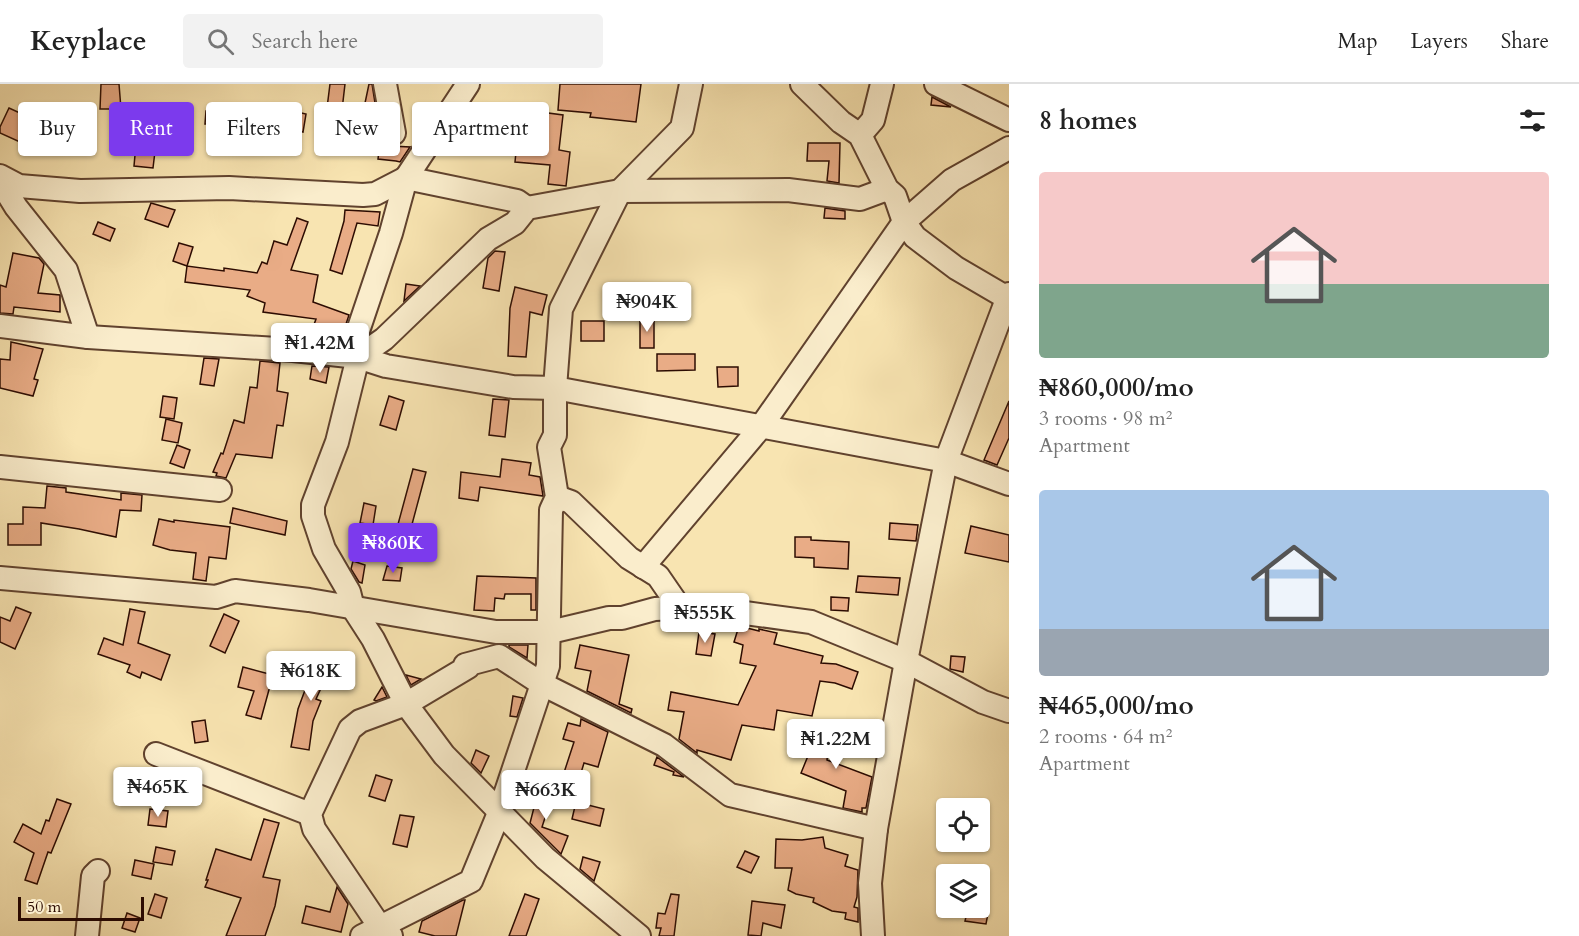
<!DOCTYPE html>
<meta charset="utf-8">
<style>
body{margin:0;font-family:Cardo,serif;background:#f2f2f2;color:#222;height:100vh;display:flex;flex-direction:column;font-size:22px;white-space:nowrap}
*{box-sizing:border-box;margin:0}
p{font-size:20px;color:#767676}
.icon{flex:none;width:33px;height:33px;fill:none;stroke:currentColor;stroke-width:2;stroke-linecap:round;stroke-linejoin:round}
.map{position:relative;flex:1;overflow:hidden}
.panel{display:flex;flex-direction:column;background:#fff;width:570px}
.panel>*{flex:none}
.top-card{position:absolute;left:18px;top:18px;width:570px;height:54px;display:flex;gap:12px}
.controls{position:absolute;left:936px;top:714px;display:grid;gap:12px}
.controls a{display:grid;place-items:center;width:54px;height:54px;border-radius:6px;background:#fff;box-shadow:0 2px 4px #0004;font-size:30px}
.scale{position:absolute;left:18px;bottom:15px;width:126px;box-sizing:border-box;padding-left:6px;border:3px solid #2d0c02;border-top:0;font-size:16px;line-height:21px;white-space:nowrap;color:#2d0c02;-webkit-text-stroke:4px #faedcc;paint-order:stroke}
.price{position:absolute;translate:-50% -51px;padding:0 14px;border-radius:6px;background:#fff;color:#222;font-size:20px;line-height:39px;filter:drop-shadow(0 2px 3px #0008)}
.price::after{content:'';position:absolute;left:50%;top:36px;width:18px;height:14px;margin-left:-9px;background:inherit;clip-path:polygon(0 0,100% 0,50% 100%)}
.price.on{background:#7c3aed;color:#fff}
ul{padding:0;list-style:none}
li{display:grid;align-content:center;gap:12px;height:318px;padding:0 30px}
li span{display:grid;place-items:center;height:186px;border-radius:6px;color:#555}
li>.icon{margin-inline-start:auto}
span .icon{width:108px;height:108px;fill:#fffc;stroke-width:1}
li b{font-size:26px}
h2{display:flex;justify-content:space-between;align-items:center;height:72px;padding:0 30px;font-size:26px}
.chip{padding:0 21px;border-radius:6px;background:#fff;box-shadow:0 2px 4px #0004;font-size:21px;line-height:54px}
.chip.on{background:#7c3aed;color:#fff}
header{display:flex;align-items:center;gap:36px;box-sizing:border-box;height:84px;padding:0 30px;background:#fff;border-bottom:2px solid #e0e0e0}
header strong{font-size:28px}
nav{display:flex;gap:33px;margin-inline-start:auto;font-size:21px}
.search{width:420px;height:54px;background:#f2f2f2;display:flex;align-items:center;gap:15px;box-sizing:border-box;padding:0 21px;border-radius:6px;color:#767676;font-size:22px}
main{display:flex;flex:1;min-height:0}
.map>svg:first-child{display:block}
</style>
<header>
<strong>Keyplace</strong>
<div class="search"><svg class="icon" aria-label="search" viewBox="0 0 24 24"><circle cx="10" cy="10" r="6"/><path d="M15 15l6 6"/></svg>Search here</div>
<nav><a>Map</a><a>Layers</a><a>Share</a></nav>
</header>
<main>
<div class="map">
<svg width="1009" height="852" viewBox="0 0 1009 852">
<rect width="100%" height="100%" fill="#f8e4b1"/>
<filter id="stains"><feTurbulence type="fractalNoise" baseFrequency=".00333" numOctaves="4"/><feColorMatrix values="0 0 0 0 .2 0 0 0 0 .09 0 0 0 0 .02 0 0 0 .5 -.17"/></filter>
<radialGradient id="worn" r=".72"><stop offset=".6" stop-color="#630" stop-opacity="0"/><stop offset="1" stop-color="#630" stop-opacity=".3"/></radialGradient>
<g fill="#e9ac86" stroke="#2d0c02" stroke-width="1.5">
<path d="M 101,0 L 119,0 L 121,25 L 100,25 Z"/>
<path d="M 330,0 L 345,0 L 342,26 L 327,24 Z"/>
<path d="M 369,0 L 372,0 L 378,38 L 376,48 L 380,49 L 378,61 L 357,57 Z"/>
<path d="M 560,0 L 641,0 L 636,38 L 590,33 L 591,29 L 558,26 Z"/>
<path d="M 932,13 L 951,23 L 931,21 Z"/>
<path d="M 132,22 L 176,28 L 173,61 L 156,59 L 153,84 L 134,82 L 138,38 L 130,36 Z"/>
<path d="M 9,24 L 31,34 L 20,58 L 0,49 L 0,43 Z"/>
<path d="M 510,24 L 563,31 L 559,66 L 570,68 L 566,102 L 548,100 L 550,81 L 515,78 L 518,48 L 510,48 Z"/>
<path d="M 179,25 L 192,25 L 192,38 L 178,38 Z"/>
<path d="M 206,27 L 232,28 L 231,59 L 215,56 L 217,40 L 205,40 Z"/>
<path d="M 293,27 L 306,30 L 303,48 L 289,45 Z"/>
<path d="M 256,45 L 271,48 L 269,65 L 252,62 Z"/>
<path d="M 380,59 L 390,62 L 410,63 L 400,78 L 396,77 L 378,75 Z"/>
<path d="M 808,59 L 840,59 L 839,99 L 827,97 L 829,77 L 807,77 Z"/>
<path d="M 151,119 L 175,126 L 168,143 L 145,135 Z"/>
<path d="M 825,124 L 845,127 L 845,135 L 824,134 Z"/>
<path d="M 345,126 L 380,128 L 378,142 L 357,139 L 342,190 L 330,186 L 344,137 Z"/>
<path d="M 297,134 L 308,138 L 291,186 L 318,191 L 313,218 L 349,231 L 345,243 L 345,258 L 309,254 L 316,235 L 263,228 L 265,219 L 247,212 L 250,206 L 185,198 L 187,182 L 224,187 L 224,184 L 257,189 L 262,178 L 267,180 L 274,157 L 287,161 Z"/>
<path d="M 98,138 L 115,145 L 110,157 L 93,150 Z"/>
<path d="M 179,159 L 193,163 L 187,182 L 173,177 Z"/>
<path d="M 495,167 L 505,168 L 499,207 L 483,204 L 488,174 Z"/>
<path d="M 13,169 L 39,174 L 44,180 L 38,209 L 60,211 L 60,228 L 14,223 L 13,230 L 0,229 L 0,201 L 6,203 Z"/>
<path d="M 406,200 L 420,202 L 404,217 Z"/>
<path d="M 515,203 L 547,211 L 542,231 L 530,228 L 526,273 L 508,272 L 510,224 Z"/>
<rect x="640" y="234" width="14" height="30"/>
<rect x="581" y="237" width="23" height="20"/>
<path d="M 11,258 L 43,265 L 34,295 L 38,296 L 33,312 L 0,304 L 0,275 L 10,276 Z"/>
<path d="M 657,270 L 695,270 L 695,286 L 657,287 Z"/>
<path d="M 204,274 L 219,275 L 214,302 L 200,300 Z"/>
<path d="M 260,277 L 280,279 L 277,307 L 288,309 L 283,342 L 277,341 L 272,374 L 236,370 L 226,394 L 216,392 L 217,389 L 213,388 L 221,369 L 223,370 L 234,336 L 244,339 L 250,303 L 257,304 Z"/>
<path d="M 312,282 L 329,283 L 326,299 L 310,295 Z"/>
<path d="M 717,283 L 738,283 L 738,302 L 718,303 Z"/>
<path d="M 163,312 L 177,314 L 174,335 L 160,333 Z"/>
<path d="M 389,312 L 404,317 L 396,346 L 380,341 Z"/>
<path d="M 493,315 L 509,316 L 505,353 L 489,351 Z"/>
<path d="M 1009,317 L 1009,354 L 997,381 L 984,376 Z"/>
<path d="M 166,335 L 182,339 L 178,359 L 162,356 Z"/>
<path d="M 177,361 L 190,366 L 184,384 L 170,379 Z"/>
<path d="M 502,375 L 531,379 L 529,391 L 540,393 L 543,412 L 480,403 L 478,417 L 459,414 L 461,388 L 500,393 Z"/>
<path d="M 413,385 L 426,388 L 407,459 L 394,455 Z"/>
<path d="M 47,402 L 66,404 L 66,408 L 121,416 L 121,409 L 142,411 L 141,427 L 120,426 L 116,453 L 79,445 L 41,439 L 41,461 L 8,461 L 8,440 L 23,440 L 23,423 L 45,424 Z"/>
<path d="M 364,419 L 376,422 L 373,441 L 360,439 Z"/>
<path d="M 233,424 L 287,437 L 285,451 L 230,439 Z"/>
<path d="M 159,435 L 174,438 L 174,436 L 230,443 L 226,475 L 209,473 L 206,497 L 193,495 L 196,469 L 170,466 L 153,461 Z"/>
<path d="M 890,439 L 918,441 L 916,457 L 889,455 Z"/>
<path d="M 971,442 L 1009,451 L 1009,478 L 965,469 Z"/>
<path d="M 795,453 L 811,453 L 811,456 L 849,458 L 848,485 L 814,483 L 814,474 L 795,473 Z"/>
<path d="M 353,477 L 365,481 L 362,499 L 359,498 L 351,485 Z"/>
<path d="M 387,482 L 402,484 L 400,497 L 383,496 Z"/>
<path d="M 477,492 L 536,494 L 536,526 L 531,526 L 531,510 L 505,510 L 504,515 L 495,514 L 494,527 L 474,526 Z"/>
<path d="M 858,492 L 900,494 L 898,511 L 856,508 Z"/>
<path d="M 831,513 L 849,514 L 848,527 L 831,526 Z"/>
<path d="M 16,523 L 31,529 L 15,565 L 0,558 L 0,533 L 10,537 Z"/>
<path d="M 130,525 L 145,528 L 138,559 L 170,571 L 161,596 L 142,588 L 140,594 L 127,588 L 130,581 L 98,570 L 104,554 L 123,561 Z"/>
<path d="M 224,530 L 239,537 L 225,569 L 210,562 Z"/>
<path d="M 739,542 L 759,547 L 759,545 L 777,549 L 774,560 L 823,572 L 821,579 L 836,580 L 858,588 L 852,605 L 835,599 L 820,597 L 812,632 L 777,626 L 774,646 L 742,641 L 731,676 L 697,666 L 697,669 L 679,655 L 684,628 L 668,626 L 671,608 L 738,621 L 756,582 L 740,579 L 743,561 L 734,558 Z"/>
<path d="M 699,548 L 715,550 L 711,572 L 696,570 Z"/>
<path d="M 509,561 L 528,561 L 527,574 L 509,563 Z"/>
<path d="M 580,561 L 629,571 L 619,620 L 632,625 L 631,629 L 587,607 L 591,587 L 575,584 Z"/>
<path d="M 317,568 L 334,576 L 316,615 L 321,617 L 313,637 L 309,666 L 291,663 L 298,625 L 311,590 L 308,589 Z"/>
<path d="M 951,572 L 965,573 L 963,588 L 950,585 Z"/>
<path d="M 243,583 L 273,591 L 261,635 L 246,631 L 254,607 L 238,603 Z"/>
<path d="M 406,591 L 421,595 L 411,601 Z"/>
<path d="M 382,603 L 387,613 L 376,617 L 374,616 Z"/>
<path d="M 513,612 L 523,614 L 517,633 L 510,632 Z"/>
<path d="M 581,635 L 608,648 L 598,683 L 584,679 L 574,712 L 558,707 L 574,658 L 563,655 L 568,639 L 580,642 Z"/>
<path d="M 205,636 L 208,657 L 195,659 L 192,638 Z"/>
<path d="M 813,637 L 831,638 L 827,676 L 872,693 L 866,724 L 862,724 L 862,728 L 843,724 L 846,707 L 801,689 L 810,667 Z"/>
<path d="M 476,666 L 489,672 L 481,689 L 471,679 Z"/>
<path d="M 657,673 L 684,693 L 673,691 L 674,688 L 654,681 Z"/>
<path d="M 376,691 L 392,696 L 385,717 L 369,712 Z"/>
<path d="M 539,704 L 553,709 L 542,743 L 568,752 L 561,770 L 530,739 Z"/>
<path d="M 57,715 L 71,720 L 51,769 L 48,768 L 37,800 L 25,796 L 34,769 L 14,758 L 23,740 L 41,750 L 46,736 L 49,737 Z"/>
<path d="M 576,718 L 604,725 L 600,742 L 572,735 Z"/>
<path d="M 150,725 L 168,727 L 166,743 L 148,741 Z"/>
<path d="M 400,731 L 414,733 L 407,763 L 393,760 Z"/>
<path d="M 264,735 L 279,739 L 263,793 L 280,796 L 275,822 L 265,852 L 226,852 L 241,814 L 205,803 L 208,796 L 206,796 L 216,765 L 251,776 Z"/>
<path d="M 823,753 L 825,764 L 848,771 L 845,782 L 858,786 L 857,813 L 854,823 L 858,824 L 858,838 L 845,835 L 846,829 L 832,827 L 813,818 L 814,814 L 796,810 L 788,806 L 792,784 L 775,784 L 776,755 L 802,756 Z"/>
<path d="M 156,763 L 175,767 L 172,781 L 153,778 Z"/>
<path d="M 745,767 L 759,773 L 751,789 L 737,783 Z"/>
<path d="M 583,773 L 600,778 L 594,797 L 580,785 Z"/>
<path d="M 135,776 L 154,780 L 151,795 L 132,791 Z"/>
<path d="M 337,803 L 348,820 L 341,848 L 302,839 L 306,822 L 330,828 Z"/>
<path d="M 155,810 L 167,814 L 161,834 L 148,830 Z"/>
<path d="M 525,810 L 539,815 L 526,852 L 509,852 Z"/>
<path d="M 671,810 L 679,811 L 674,852 L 659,852 L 661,844 L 656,844 L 658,829 L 665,830 Z"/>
<path d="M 463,816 L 465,816 L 456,852 L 435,852 L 419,848 L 422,837 Z"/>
<path d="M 752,817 L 785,821 L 781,844 L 763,839 L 761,852 L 748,851 Z"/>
<path d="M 968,824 L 989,824 L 986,840 L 965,837 Z"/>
<path d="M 127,829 L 140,834 L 135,848 L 122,844 Z"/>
</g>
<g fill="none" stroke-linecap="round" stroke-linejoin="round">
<defs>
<g id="minor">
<path d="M 385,0 L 394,49"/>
<path d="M 468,0 L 406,94 L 391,149 L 358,247 L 358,273 L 337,358 L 313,421 L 313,432 L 324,465 L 349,508 L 353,524 L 373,555 L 406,620 L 444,671 L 545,774 L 639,852"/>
<path d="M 802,0 L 841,38 L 860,51 L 887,105 L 895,112 L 904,138 L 915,153 L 956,184 L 1009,215"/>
<path d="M 936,0 L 1009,36"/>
<path d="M 860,51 L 873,36 L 882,0"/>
<path d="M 0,92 L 19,102 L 80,107 L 229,104 L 363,111 L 375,110 L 406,94 L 517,117 L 527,124"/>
<path d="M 0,97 L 16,123 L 66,186 L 88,253"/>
<path d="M 0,242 L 88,253 L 293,266 L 358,273 L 386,282 L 513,303 L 555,304 L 946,377 L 1009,400"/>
<path d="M 358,273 L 384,255 L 488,155 L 515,139 L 527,124 L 620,107 L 788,106 L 860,115 L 887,105"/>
<path d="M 0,383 L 220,406"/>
<path d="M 557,413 L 571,418 L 629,474 L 658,492 L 680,524"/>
<path d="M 643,483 L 760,344 L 904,138 L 952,96 L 1009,64"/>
<path d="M 0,494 L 216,513 L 235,507 L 309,516 L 496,548 L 550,548 L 609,534 L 622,534 L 655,525 L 702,523 L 811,538 L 906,577 L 983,618 L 1009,627"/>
<path d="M 156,670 L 310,730"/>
<path d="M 87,852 L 93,792 L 98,787"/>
<path d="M 362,852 L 471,797 L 499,729 L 548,582 L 551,426 L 557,413 L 549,363 L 555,351 L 555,304 L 561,225 L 620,107 L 682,44 L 691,0"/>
<path d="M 391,852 L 380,843 L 314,745 L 310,730 L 350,645 L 360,637 L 406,620 L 468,583 L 465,581 L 499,572 L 542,600 L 664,661 L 730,711 L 876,745"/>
<path d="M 873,852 L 870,799 L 876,745 L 906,577 L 946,377 L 1009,210"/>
</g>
</defs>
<use href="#minor" stroke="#60422e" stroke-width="26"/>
<use href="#minor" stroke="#faedcc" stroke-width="22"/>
</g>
<rect width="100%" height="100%" filter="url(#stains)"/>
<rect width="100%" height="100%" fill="url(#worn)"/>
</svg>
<div class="controls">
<a><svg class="icon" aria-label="locate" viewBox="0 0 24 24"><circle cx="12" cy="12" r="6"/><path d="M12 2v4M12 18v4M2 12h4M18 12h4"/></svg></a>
<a><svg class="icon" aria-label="layers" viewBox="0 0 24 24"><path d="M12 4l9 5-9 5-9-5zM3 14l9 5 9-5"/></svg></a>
</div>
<div class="scale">50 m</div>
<b class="price" style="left:647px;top:249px">₦904K</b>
<b class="price" style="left:320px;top:290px">₦1.42M</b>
<b class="price on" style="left:393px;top:490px">₦860K</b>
<b class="price" style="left:705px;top:560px">₦555K</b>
<b class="price" style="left:311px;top:618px">₦618K</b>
<b class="price" style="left:836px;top:686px">₦1.22M</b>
<b class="price" style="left:158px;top:734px">₦465K</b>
<b class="price" style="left:546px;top:737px">₦663K</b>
<div class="top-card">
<a class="chip">Buy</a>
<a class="chip on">Rent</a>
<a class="chip">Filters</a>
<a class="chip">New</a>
<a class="chip">Apartment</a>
</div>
</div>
<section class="panel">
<h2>8 homes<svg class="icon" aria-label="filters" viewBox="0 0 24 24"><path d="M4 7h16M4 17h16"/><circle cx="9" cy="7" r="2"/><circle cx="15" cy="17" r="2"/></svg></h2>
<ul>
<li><span style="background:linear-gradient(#f6c9c9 60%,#7fa58c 0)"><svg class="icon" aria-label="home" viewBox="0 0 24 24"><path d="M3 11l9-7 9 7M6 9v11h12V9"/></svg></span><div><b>₦860,000/mo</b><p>3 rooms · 98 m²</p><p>Apartment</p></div></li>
<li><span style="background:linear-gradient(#a9c7e8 75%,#9aa5b1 0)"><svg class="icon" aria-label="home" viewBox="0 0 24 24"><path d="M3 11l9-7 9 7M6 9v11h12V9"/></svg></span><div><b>₦465,000/mo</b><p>2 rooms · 64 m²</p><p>Apartment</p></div></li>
</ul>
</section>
</main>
